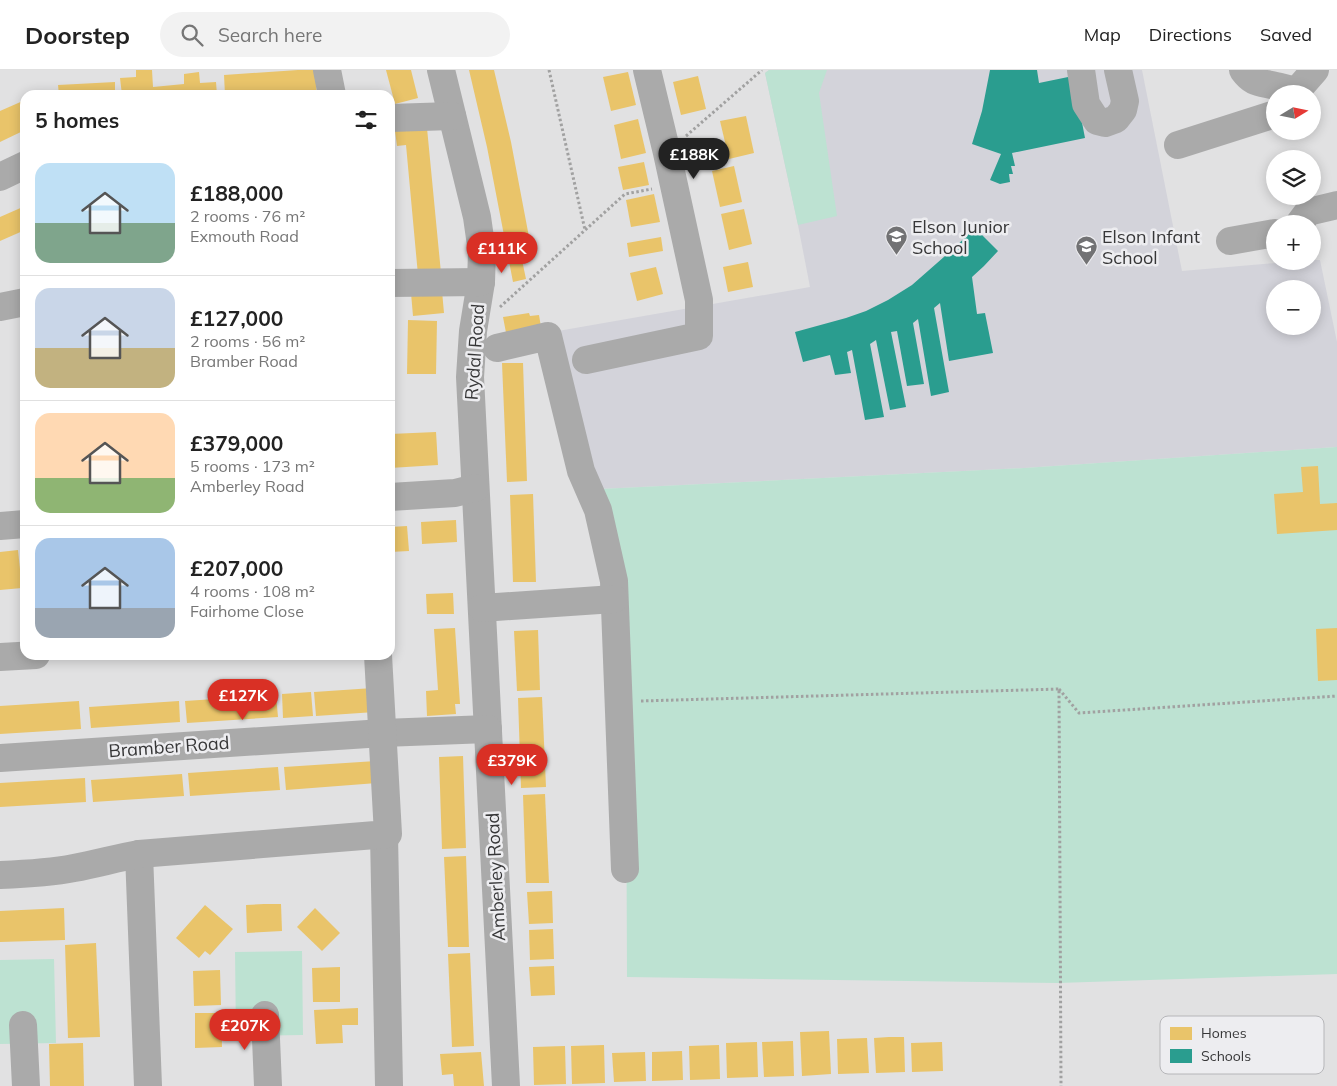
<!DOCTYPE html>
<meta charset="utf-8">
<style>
body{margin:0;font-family:Mulish,sans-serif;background:#f2f2f2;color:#222;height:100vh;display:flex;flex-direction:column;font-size:19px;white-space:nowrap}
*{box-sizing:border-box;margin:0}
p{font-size:16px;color:#767676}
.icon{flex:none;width:28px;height:28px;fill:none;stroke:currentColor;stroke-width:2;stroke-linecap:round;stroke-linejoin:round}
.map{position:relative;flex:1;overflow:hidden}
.side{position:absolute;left:20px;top:20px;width:375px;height:570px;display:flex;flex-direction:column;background:#fff;border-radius:15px;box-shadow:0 2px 12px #0003}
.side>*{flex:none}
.needle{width:32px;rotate:80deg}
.buttons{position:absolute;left:1266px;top:15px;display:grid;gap:10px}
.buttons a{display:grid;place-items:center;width:55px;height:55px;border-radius:50%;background:#fff;box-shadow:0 2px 12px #0003;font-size:25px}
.price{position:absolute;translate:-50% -42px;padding:0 11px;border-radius:18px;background:#d93025;color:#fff;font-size:16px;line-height:32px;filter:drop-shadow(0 1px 2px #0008)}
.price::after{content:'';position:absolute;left:50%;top:30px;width:15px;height:11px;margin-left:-8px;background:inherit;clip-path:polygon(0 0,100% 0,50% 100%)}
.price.on{background:#222;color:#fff}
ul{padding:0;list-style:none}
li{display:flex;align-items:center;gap:15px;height:125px;padding:0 15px}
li+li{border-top:1px solid #e0e0e0}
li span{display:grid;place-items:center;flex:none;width:140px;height:100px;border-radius:15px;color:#555}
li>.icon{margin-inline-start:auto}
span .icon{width:60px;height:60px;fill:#fffc;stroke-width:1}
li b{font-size:21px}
h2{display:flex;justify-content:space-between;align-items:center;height:60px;padding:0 15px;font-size:21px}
header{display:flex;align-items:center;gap:30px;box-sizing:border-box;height:70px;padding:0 25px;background:#fff;border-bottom:1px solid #e0e0e0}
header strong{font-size:24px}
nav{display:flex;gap:28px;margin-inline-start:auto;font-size:18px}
.search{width:350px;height:45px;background:#f2f2f2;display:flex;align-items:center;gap:12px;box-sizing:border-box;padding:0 18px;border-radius:28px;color:#767676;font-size:19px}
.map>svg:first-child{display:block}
</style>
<header>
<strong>Doorstep</strong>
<div class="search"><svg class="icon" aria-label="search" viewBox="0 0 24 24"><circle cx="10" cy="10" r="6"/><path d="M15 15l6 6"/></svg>Search here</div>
<nav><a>Map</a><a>Directions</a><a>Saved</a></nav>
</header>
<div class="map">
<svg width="1337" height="1016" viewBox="0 0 1337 1016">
<rect width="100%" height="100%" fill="#e1e1e2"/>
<path fill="#d3d3da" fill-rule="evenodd" d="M 769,0 L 1142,0 L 1182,201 L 1299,191 L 1312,191 L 1313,190 L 1320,190 L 1337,272 L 1337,377 L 1024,398 L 600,419 L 558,261 L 810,217 L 798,155 L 765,3 ZM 1275,219 L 1312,219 L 1312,256 L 1275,256 Z"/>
<g fill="#bde2d2">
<path d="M 769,0 L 827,0 L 819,23 L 837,146 L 798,155 L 765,3 Z"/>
<path d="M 1337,377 L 1337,904 L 1058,913 L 627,907 L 626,644 L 600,419 L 1024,398 Z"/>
<path d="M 302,881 L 303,965 L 236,966 L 235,882 Z"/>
<path d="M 54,889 L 56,973 L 0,974 L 0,890 Z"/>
</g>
<g fill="#e9c46a">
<path d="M 136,0 L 152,0 L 153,17 L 184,14 L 184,4 L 199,2 L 200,13 L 216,12 L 217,25 L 122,25 L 120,8 L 136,7 Z"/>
<path d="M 298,0 L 315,0 L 317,25 L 225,25 L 224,5 Z"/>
<path d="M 386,0 L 411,0 L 418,28 L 395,34 Z"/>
<path d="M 469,0 L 494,0 L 511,72 L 533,188 L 522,190 L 526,209 L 513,212 L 487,77 Z"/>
<path d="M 628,2 L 636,35 L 611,41 L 603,7 Z"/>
<path d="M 698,6 L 706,39 L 681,45 L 673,12 Z"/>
<path d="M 115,12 L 115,25 L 59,25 L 58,15 Z"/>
<path d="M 25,30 L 25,60 L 0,72 L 0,41 Z"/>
<path d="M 746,46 L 754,83 L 729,89 L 720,51 Z"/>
<path d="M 638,49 L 646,83 L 621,89 L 614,55 Z"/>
<path d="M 427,58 L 441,203 L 418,205 L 406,75 L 397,76 L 395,61 Z"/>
<path d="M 644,92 L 649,115 L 623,120 L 618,97 Z"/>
<path d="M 734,96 L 742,132 L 720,137 L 712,101 Z"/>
<path d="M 654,124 L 660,152 L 631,157 L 626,130 Z"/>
<path d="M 25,136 L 25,160 L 0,171 L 0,147 Z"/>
<path d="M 744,139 L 752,174 L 729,180 L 721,144 Z"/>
<path d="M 661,167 L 663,181 L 629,187 L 627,173 Z"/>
<path d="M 748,192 L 753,217 L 728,222 L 723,197 Z"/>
<path d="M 656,197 L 663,224 L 637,231 L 630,203 Z"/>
<path d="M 442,221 L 444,243 L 413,246 L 411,223 Z"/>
<path d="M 529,243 L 530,246 L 539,245 L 542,263 L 508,273 L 503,247 Z"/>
<path d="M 408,250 L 437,251 L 436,304 L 407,304 Z"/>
<path d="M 502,293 L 523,293 L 527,411 L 507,412 Z"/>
<path d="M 436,362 L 438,395 L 390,398 L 390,364 Z"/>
<path d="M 1318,396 L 1320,434 L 1337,433 L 1337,460 L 1277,464 L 1274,424 L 1303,422 L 1301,397 Z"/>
<path d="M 533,424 L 536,512 L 513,512 L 510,425 Z"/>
<path d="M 456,450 L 457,472 L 422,474 L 421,452 Z"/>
<path d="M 407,456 L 409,481 L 390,482 L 390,457 Z"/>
<path d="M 18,480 L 22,518 L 0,520 L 0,482 Z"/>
<path d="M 453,523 L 454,544 L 427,544 L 426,524 Z"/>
<path d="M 455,558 L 460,634 L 455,634 L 456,644 L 427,646 L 426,621 L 438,620 L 434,559 Z"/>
<path d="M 1337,558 L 1337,610 L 1318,611 L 1316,559 Z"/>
<path d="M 538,560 L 540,620 L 517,621 L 514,561 Z"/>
<path d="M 373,618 L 375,642 L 316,646 L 314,622 Z"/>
<path d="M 311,622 L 313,646 L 283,648 L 282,624 Z"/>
<path d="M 276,625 L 278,647 L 187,653 L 185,631 Z"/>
<path d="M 542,627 L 546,717 L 521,718 L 518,628 Z"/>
<path d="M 79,631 L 81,659 L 0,664 L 0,636 Z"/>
<path d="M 179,631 L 180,652 L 91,658 L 89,637 Z"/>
<path d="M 463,686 L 466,778 L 442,779 L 439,687 Z"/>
<path d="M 376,691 L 377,713 L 286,720 L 284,697 Z"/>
<path d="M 278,697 L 280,720 L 190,726 L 188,703 Z"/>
<path d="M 182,704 L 184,726 L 93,732 L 91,710 Z"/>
<path d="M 85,708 L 86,732 L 0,737 L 0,713 Z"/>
<path d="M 545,724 L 549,813 L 526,813 L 523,725 Z"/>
<path d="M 466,786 L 469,877 L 448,877 L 444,787 Z"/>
<path d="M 552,821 L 553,853 L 529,854 L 527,822 Z"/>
<path d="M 264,834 L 281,834 L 282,861 L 247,863 L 246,835 Z"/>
<path d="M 205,835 L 233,859 L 210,885 L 205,881 L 199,888 L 176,868 Z"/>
<path d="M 64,838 L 65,870 L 0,872 L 0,841 Z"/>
<path d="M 315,838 L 340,863 L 322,881 L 297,857 Z"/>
<path d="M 553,859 L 554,889 L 530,890 L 529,860 Z"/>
<path d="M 96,873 L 100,967 L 68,968 L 65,875 Z"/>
<path d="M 470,883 L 474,976 L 452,977 L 448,884 Z"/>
<path d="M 554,896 L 555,925 L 531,926 L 529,897 Z"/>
<path d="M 340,897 L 340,932 L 313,932 L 312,898 Z"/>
<path d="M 220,900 L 221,935 L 194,936 L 193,901 Z"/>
<path d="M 358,938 L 358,955 L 342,955 L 343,973 L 316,974 L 314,940 Z"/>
<path d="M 195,943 L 221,943 L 222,977 L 195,978 Z"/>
<path d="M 829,961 L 831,1004 L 802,1006 L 800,962 Z"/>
<path d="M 889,967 L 904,967 L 905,1002 L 876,1003 L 874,968 Z"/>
<path d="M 867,968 L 869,1003 L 838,1004 L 837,969 Z"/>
<path d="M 793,971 L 794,1006 L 764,1007 L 762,972 Z"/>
<path d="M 757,972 L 758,1007 L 727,1008 L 726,973 Z"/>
<path d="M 942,972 L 943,1001 L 912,1002 L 911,973 Z"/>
<path d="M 83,973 L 84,1016 L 50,1016 L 49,974 Z"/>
<path d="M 604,975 L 605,1013 L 572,1014 L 571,976 Z"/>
<path d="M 719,975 L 720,1009 L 690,1010 L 689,976 Z"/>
<path d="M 565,976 L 566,1014 L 534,1015 L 533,977 Z"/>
<path d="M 682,981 L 683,1010 L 652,1011 L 652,982 Z"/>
<path d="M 481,982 L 484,1016 L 454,1016 L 453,1004 L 442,1005 L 440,984 Z"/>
<path d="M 645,982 L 646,1011 L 614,1012 L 612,983 Z"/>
</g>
<g fill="#2a9d8f">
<path d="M 990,0 L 1037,0 L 1039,13 L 1073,6 L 1085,68 L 1012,83 L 1015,96 L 1011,96 L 1013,104 L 1009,104 L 1010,112 L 1000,114 L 990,110 L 1001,84 L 972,74 L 982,41 Z"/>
<path d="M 975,158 L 998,181 L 984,196 L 972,207 L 977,244 L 985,243 L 993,283 L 949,291 L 940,233 L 934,238 L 949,322 L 931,326 L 918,249 L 913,253 L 924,314 L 907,316 L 897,261 L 891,262 L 906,337 L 890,340 L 876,270 L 870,274 L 884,347 L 865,350 L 852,280 L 847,282 L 851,303 L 835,305 L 830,285 L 803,292 L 795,262 L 846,248 L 866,241 L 888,230 L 912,215 L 953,179 Z"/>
</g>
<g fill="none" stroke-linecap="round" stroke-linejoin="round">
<g stroke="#a1a1a1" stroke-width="3" stroke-dasharray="2.5 2.5" stroke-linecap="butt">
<path d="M 549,0 L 585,160"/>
<path d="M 686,66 L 762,0"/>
<path d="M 500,237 L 625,124 L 652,119"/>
<path d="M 1059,619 L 1079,643 L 1337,626"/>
<path d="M 641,631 L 1059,619 L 1061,1016"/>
</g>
<g stroke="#aaa" stroke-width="28">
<path d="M 327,0 L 332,25"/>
<path d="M 441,0 L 477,147 L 482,182 L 481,212 L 473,261 L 470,307 L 506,1016"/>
<path d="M 1081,0 L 1086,34 L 1097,51 L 1105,53 L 1116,49 L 1123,40 L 1125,31 L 1118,0"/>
<path d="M 1243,0 C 1253,14 1260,12 1276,16 C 1282,17 1289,19 1296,21"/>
<path d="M 1294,24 L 1315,0"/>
<path d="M 390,48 L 452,46"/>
<path d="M 1178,75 L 1275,44"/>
<path d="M 0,107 L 25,95"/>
<path d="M 1299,154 L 1308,142 L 1337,135"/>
<path d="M 1230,171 L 1275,163"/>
<path d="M 390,213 L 481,212"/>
<path d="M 0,237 L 25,232"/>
<path d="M 497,278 L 548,266 L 581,401 L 598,440 L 614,511 L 625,799"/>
<path d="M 586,290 L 699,266 L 699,230 L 667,83 L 647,0"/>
<path d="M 390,427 L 455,423 L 475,418"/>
<path d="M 0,456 L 25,454"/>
<path d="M 482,538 L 614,529"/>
<path d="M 0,587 L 36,585"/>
<path d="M 0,688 L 383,663 L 488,659"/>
<path d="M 384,765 L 389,1016"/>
<path d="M 139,784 L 148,1016"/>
<path d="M 0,805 C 25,804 49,803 74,798 C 96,794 117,788 139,784 L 388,764 L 378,585"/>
<path d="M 265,945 L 268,1016"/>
<path d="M 23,955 L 26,1016"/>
</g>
</g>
<defs>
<symbol id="school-pin" viewBox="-11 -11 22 30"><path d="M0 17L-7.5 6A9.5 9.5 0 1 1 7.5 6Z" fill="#727274" stroke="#ededf0"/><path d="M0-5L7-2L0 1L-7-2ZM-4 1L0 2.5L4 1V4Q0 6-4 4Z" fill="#fff"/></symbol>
</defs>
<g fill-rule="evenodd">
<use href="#school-pin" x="884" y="154" width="25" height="34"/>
<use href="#school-pin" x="1074" y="164" width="25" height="34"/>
</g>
<g text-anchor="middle" stroke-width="5" stroke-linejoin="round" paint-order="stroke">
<g font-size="18" fill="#373738" stroke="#ededf0" text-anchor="start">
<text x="912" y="163">Elson Junior<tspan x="912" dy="21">School</tspan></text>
<text x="1102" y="173">Elson Infant<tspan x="1102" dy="21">School</tspan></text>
</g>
<g font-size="18" fill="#373738" stroke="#ededf0">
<text transform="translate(475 282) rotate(-86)" y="6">Rydal Road</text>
<text transform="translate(169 677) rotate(-4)" y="6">Bramber Road</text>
<text transform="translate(496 807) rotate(-93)" y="6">Amberley Road</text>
</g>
</g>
<rect x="1160" y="946" width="164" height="58" rx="8" fill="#ededf0" stroke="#b6b6b9" stroke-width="1"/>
<rect x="1170" y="957" width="22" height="13" fill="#e9c46a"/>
<rect x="1170" y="979" width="22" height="14" fill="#2a9d8f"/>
<g font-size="14" fill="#373738">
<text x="1201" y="968">Homes</text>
<text x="1201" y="991">Schools</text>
</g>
</svg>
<div class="buttons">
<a><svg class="needle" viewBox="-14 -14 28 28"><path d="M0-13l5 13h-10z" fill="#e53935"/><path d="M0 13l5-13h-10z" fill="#767676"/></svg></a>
<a><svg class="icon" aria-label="layers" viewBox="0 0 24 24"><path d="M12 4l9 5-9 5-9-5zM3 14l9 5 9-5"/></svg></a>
<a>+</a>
<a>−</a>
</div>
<b class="price on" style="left:694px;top:110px">£188K</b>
<b class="price" style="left:502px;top:204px">£111K</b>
<b class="price" style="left:243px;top:651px">£127K</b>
<b class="price" style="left:512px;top:716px">£379K</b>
<b class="price" style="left:245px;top:981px">£207K</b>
<section class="side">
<h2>5 homes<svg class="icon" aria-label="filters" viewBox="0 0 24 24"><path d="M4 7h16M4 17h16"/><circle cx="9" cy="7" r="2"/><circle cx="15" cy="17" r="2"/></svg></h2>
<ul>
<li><span style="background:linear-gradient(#bfe0f5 60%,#7fa58c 0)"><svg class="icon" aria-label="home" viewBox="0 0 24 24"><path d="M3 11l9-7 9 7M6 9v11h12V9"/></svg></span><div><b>£188,000</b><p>2 rooms · 76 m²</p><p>Exmouth Road</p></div></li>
<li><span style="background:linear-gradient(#c9d6e8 60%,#c2b280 0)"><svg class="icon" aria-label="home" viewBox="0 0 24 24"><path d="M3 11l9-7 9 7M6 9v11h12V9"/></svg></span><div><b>£127,000</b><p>2 rooms · 56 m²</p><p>Bramber Road</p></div></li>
<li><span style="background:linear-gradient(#ffd9b3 65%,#8fb573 0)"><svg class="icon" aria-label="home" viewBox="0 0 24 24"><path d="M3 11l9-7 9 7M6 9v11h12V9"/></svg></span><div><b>£379,000</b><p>5 rooms · 173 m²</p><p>Amberley Road</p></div></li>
<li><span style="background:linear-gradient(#a9c7e8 70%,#9aa5b1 0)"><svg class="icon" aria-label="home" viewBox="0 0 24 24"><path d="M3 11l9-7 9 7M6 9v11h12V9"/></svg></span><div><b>£207,000</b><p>4 rooms · 108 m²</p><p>Fairhome Close</p></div></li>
</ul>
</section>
</div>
